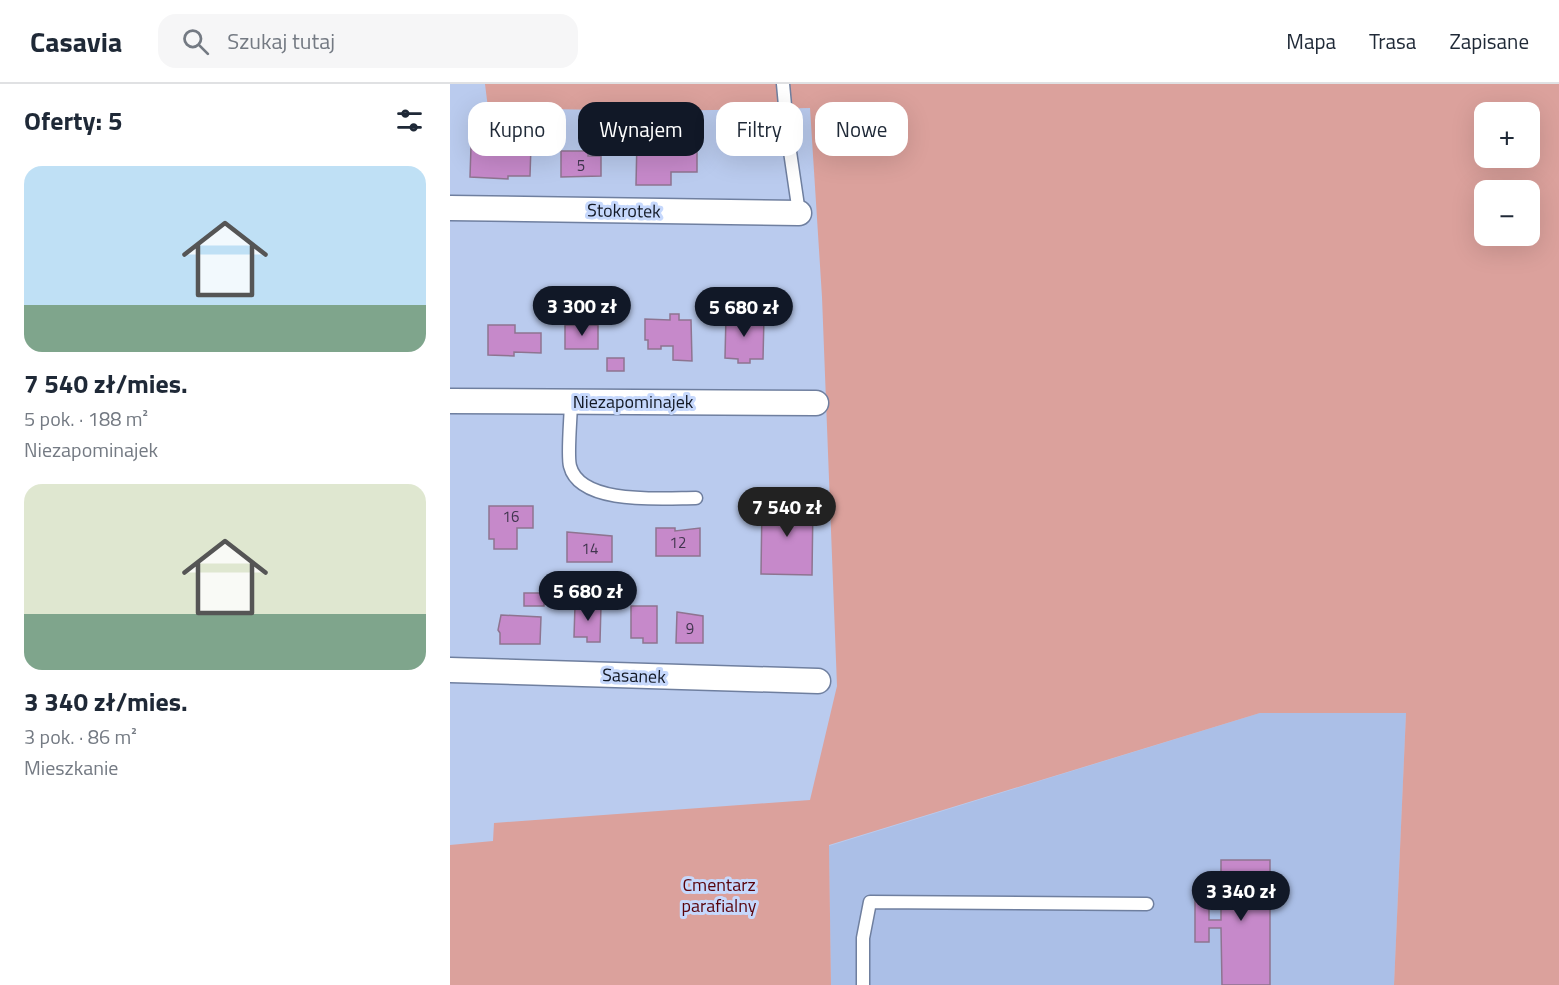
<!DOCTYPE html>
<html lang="pl">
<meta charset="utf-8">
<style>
body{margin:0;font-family:"Titillium Web",sans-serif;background:#f6f6f7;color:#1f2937;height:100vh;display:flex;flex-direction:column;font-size:22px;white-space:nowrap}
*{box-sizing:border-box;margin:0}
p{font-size:20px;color:#747a83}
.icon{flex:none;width:33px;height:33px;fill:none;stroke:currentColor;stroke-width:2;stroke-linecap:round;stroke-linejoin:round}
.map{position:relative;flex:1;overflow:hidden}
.side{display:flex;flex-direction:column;background:#fff;width:450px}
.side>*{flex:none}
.hud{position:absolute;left:18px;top:18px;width:570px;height:54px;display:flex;gap:12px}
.fabs{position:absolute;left:1024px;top:18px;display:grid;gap:12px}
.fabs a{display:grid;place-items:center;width:66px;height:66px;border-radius:12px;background:#fff;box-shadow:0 6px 24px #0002;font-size:30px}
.price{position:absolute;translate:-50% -51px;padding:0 14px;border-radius:21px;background:#111827;color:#fff;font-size:20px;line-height:39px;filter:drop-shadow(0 2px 3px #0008)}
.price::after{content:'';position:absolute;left:50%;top:36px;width:18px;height:14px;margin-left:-9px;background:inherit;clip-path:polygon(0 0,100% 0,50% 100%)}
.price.current{background:#222;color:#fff}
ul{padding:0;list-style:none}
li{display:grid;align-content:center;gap:12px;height:318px;padding:0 24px}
li span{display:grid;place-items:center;height:186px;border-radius:18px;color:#555}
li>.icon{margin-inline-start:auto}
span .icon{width:108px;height:108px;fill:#fffc;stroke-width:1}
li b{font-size:26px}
h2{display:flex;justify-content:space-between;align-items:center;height:72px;padding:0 24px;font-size:26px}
.tag{padding:0 21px;border-radius:18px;background:#fff;box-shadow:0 6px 24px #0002;font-size:21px;line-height:54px}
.tag.current{background:#111827;color:#fff}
header{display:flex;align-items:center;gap:36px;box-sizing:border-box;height:84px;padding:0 30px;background:#fff;border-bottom:2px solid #e0e1e3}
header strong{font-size:28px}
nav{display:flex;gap:33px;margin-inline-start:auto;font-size:21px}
.search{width:420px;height:54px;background:#f6f6f7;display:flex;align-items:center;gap:15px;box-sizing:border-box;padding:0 21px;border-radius:18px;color:#747a83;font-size:22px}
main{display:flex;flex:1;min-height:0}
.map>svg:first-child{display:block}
</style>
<header>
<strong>Casavia</strong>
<div class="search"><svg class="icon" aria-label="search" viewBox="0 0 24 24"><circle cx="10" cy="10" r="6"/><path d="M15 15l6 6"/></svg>Szukaj tutaj</div>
<nav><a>Mapa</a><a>Trasa</a><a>Zapisane</a></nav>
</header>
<main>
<section class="side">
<h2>Oferty: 5<svg class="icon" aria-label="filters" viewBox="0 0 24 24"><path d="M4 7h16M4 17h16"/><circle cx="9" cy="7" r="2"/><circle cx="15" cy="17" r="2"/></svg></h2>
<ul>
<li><span style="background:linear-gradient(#bfe0f5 75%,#7fa58c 0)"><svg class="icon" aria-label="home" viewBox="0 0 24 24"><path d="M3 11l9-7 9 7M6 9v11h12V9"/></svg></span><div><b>7 540 zł/mies.</b><p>5 pok. · 188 m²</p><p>Niezapominajek</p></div></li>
<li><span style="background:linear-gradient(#dfe7d0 70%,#7fa58c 0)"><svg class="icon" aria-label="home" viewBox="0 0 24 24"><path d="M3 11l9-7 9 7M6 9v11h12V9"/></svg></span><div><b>3 340 zł/mies.</b><p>3 pok. · 86 m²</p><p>Mieszkanie</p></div></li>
</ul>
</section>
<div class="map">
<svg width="1109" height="901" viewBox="0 0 1109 901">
<rect width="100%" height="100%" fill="#bacbee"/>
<path fill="#abbfe7" d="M 810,629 L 956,629 L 944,901 L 381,901 L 379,762 Z"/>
<path fill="#dba19c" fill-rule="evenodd" d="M 35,0 L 1109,0 L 1109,901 L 944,901 L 956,629 L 810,629 L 379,761 L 381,901 L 0,901 L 0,761 L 43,757 L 44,739 L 360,716 L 387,602 L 372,213 L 360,24 L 209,27 L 38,24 ZM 1035,28 L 1080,28 L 1080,74 L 1035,74 ZM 1035,106 L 1080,106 L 1080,152 L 1035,152 Z"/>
<g fill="#c689ca" stroke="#8e7490" stroke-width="1.5">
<path d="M 33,54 L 59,54 L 59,61 L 81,61 L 80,92 L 58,92 L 58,95 L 20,93 L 21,62 L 33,62 Z"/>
<path d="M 187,55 L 212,55 L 212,61 L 247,61 L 247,88 L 221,88 L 221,101 L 186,101 Z"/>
<path d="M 111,67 L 138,67 L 138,72 L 151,72 L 151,92 L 111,93 Z"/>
<path d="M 220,230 L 229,230 L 229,236 L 241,236 L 242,277 L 223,276 L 223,262 L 211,262 L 211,265 L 198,265 L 198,256 L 195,256 L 195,235 L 220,236 Z"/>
<path d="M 276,231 L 314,232 L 313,275 L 300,275 L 300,279 L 288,279 L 288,275 L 275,274 Z"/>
<path d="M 38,241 L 65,241 L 65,249 L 91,249 L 91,269 L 64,268 L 64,272 L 38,271 Z"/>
<rect x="115" y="241" width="33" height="24"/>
<rect x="157" y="274" width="17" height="13"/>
<path d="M 312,417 L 363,418 L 362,491 L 311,490 Z"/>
<path d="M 39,422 L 83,422 L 83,444 L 67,444 L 67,465 L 44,465 L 44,455 L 39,455 Z"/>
<path d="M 206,444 L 225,444 L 225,447 L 250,444 L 250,472 L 206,472 Z"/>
<path d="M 117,448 L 162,452 L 162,478 L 117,478 Z"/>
<rect x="74" y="509" width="20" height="13"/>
<path d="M 125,521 L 151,521 L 150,558 L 137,558 L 137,553 L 124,553 Z"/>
<path d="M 181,522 L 207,522 L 207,559 L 193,559 L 193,554 L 181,554 Z"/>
<path d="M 227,528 L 253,532 L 253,559 L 226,559 Z"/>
<path d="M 51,531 L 91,533 L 90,560 L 50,560 L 50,549 L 48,546 Z"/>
<path d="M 771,776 L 820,776 L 820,901 L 772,901 L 771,844 L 759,844 L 759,858 L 745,858 L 745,809 L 759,809 L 759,836 L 771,836 Z"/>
</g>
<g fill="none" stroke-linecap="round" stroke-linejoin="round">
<defs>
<g id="service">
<path d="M 333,0 L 338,54 L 349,129"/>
<path d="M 121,317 C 121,332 117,371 120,382 C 130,422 215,414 246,414"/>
<path d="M 413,901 L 413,854 L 420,818 L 697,820"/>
</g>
<g id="minor">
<path d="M 0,124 L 349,129"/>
<path d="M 0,317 L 366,319"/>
<path d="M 0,586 L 368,597"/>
</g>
</defs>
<use href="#service" stroke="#6f7f9f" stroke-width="15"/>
<use href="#minor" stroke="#6f7f9f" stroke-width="27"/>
<use href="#service" stroke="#fff" stroke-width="12"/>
<use href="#minor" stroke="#fff" stroke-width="24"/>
</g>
<g text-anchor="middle" stroke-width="6" stroke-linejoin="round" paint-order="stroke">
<g font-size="15" fill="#40354e">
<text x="131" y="87">5</text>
<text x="61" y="438">16</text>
<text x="228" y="464">12</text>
<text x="140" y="470">14</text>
<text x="240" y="550">9</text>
</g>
<g font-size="18" fill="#131925" stroke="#c6d8fc">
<text transform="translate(174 127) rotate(1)" y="6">Stokrotek</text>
<text x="183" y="324">Niezapominajek</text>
<text transform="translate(184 592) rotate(2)" y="6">Sasanek</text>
</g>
<g font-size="18" fill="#58020a" stroke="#c6d8fc">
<text x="269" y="807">Cmentarz<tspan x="269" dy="21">parafialny</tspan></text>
</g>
</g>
</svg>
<div class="fabs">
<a>+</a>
<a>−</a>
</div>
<b class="price" style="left:132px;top:253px">3 300 zł</b>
<b class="price" style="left:294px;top:254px">5 680 zł</b>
<b class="price current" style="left:337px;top:454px">7 540 zł</b>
<b class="price" style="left:138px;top:538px">5 680 zł</b>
<b class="price" style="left:791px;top:838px">3 340 zł</b>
<div class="hud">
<a class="tag">Kupno</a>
<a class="tag current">Wynajem</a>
<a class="tag">Filtry</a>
<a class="tag">Nowe</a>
</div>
</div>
</main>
